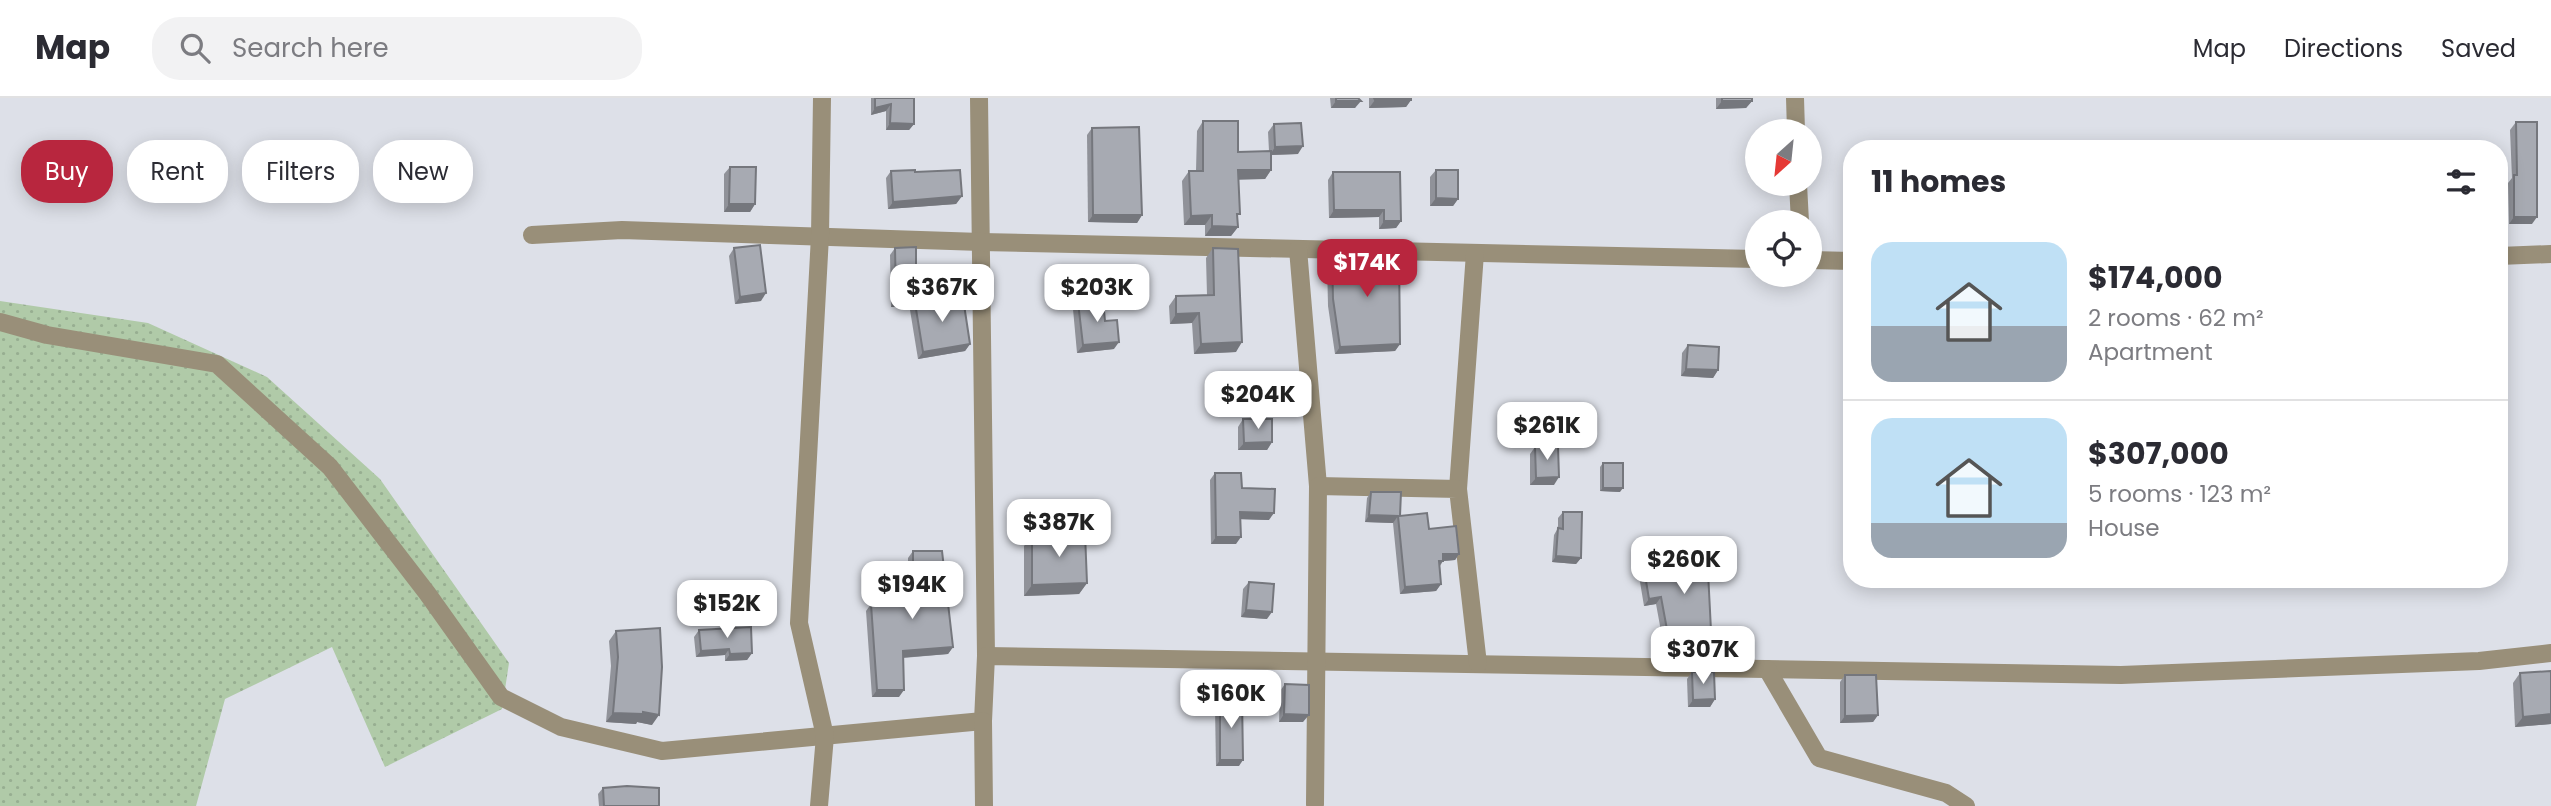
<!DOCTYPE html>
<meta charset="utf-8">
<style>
body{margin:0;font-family:Poppins,sans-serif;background:#f2f2f3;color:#2b2b33;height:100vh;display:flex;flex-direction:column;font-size:26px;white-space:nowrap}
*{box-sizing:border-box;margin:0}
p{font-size:23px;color:#7c7c81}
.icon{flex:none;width:38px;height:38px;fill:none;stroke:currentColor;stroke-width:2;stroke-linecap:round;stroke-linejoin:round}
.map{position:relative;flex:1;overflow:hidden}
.side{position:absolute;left:1843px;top:42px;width:665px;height:448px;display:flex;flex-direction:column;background:#fff;border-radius:28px;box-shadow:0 4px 18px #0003}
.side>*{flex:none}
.hud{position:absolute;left:21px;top:42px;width:665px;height:63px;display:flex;gap:14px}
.needle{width:46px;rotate:207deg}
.tools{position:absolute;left:1745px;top:21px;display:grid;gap:14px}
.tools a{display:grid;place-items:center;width:77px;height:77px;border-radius:50%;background:#fff;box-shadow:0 4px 18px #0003;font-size:35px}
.price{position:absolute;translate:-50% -60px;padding:0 16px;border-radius:14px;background:#fff;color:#222;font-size:23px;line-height:46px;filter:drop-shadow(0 2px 4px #0008)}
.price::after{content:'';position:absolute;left:50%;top:42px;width:21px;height:16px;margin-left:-10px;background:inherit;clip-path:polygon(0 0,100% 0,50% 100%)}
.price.on{background:#b8263e;color:#fff}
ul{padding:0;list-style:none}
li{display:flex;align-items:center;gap:21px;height:175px;padding:0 28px}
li+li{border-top:2px solid #e1e1e2}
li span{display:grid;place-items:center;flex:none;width:196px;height:140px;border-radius:21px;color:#555}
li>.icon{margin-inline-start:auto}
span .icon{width:84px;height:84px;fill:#fffc;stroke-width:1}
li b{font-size:30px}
h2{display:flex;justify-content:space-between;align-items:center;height:84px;padding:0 28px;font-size:30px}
.tag{padding:0 24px;border-radius:28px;background:#fff;box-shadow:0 4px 18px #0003;font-size:24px;line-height:63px}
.tag.on{background:#b8263e;color:#fff}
header{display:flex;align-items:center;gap:42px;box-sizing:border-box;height:98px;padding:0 35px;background:#fff;border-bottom:2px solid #e1e1e2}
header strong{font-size:33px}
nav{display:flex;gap:38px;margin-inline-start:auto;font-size:24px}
.search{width:490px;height:63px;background:#f2f2f3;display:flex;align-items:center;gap:18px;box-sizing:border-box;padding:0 24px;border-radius:28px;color:#7c7c81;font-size:26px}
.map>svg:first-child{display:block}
</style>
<header>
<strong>Map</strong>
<div class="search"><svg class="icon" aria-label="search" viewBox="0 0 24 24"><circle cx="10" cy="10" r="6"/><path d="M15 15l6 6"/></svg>Search here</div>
<nav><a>Map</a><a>Directions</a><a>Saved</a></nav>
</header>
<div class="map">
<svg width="2551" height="708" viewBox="0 0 2551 708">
<defs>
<pattern id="grass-dots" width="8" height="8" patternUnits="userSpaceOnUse" patternTransform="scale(1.75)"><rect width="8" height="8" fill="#b0caa8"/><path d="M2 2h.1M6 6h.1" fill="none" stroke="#97ae91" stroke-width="1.8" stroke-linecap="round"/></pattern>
</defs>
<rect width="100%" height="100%" fill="#dde0e8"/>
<path fill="url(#grass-dots)" d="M 0,203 L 148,225 L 267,279 L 380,381 L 509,565 L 502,611 L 385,669 L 332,549 L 225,601 L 196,708 L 0,708 Z"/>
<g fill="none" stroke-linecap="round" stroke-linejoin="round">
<g stroke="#998f79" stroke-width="18">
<path d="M 979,0 L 986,558"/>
<path d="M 1795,0 L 1796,33"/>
<path d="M 1798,86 L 1800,124"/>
<path d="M 532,137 L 622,132 L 981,144 L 1757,161"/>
<path d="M 1298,151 L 1318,388"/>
<path d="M 2499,158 L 2551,156"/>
<path d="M 1810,162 L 1852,163"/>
<path d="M 0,224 L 47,237 L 217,266 L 330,369 L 427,495 L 501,599 L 561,629 L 662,653 L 983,623 L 986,558 L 2121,577 L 2479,563 L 2551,555"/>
<path d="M 1458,391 L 1475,155"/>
<path d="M 1767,571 L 1819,660 L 1946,695 L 1966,708"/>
<path d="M 983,623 L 984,708"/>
<path d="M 1315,706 L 1318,388 L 1458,391 L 1478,566"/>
<path d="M 819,708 L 825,638 L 799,525 L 820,138 L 822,0"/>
</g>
</g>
<g fill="#909299">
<path d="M 871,0 L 914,0 L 914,26 L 909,32 L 886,32 L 886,13 L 871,17 Z"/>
<path d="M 1330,0 L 1358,0 L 1355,10 L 1331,10 Z"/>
<path d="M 1369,0 L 1411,0 L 1411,2 L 1406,9 L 1369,10 Z"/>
<path d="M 1716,0 L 1752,0 L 1752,3 L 1746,10 L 1716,11 Z"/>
<path d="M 1203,23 L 1238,54 L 1269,53 L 1268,34 L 1274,26 L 1298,56 L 1271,57 L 1271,72 L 1265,81 L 1238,81 L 1238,129 L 1231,138 L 1205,138 L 1205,127 L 1184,127 L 1182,83 L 1189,73 L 1196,73 L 1197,33 Z"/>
<path d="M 2516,24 L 2532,126 L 2509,126 L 2508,85 L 2512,80 L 2510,32 Z"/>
<path d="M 1092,30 L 1142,117 L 1137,125 L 1088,124 L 1087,37 Z"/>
<path d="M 730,69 L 755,106 L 750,114 L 724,114 L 724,76 Z"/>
<path d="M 1436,72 L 1458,101 L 1453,108 L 1430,108 L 1430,79 Z"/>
<path d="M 891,73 L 915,74 L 962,98 L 956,106 L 888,111 L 886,80 Z"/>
<path d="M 1333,74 L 1401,123 L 1396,130 L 1379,131 L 1379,119 L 1329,120 L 1328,82 Z"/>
<path d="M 734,150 L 761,203 L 735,206 L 729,158 Z"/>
<path d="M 895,150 L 916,201 L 911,208 L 891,209 L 890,157 Z"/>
<path d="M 1213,150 L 1236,254 L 1194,256 L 1192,225 L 1170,226 L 1169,208 L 1176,198 L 1207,197 L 1206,160 Z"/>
<path d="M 1332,156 L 1400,246 L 1395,253 L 1335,256 L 1328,208 L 1327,163 Z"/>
<path d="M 1078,204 L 1105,223 L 1114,251 L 1077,255 L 1073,211 Z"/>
<path d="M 915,205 L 970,246 L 965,253 L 918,261 L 910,212 Z"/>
<path d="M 1688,247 L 1718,272 L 1713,280 L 1681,278 L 1682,255 Z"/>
<path d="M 1243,321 L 1272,344 L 1267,352 L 1238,352 L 1238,329 Z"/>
<path d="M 1535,349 L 1554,387 L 1530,387 L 1530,356 Z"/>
<path d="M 1603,365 L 1620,394 L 1600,393 L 1600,369 Z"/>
<path d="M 1215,375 L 1242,390 L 1269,422 L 1240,421 L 1236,446 L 1211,446 L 1210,382 Z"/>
<path d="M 1371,394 L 1400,418 L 1429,431 L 1459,456 L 1455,462 L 1443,463 L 1440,468 L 1441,486 L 1436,493 L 1400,496 L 1393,425 L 1365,424 L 1367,400 Z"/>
<path d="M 1563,414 L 1581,460 L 1576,466 L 1552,464 L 1554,437 L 1558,430 L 1558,420 Z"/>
<path d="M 1032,437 L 1087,485 L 1079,496 L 1024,498 L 1024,448 Z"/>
<path d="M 913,453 L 953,549 L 948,556 L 903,560 L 899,599 L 872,599 L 866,513 L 871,506 L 908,505 L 908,460 Z"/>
<path d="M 1654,461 L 1707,559 L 1686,558 L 1685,540 L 1663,544 L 1656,506 L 1644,508 L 1640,484 L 1645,477 L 1650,476 L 1649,468 Z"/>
<path d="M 1249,484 L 1267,521 L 1241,519 L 1243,491 Z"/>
<path d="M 699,532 L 752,555 L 747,562 L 725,563 L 725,557 L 696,559 L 694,539 Z"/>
<path d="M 616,533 L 652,627 L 637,624 L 636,626 L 606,624 L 611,568 L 609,543 Z"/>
<path d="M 1692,574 L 1715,601 L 1710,609 L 1688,609 L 1687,581 Z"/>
<path d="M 2520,575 L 2551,626 L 2515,629 L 2513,585 Z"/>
<path d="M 1845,577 L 1878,617 L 1873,624 L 1840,625 L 1840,584 Z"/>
<path d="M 1285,586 L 1303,624 L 1279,624 L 1280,593 Z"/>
<path d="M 1220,602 L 1239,668 L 1216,668 L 1215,609 Z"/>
<path d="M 603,690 L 659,708 L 599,708 L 598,696 Z"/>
</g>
<g fill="#75777d">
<path d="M 1375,2 L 1411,2 L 1406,9 L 1369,10 Z"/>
<path d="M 1336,3 L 1361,3 L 1355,10 L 1331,10 Z"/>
<path d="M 1722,3 L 1752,3 L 1746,10 L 1716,11 Z"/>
<path d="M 891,6 L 886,13 L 871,17 L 875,10 Z"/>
<path d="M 890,25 L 914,26 L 909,32 L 886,32 Z"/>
<path d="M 1303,48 L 1298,56 L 1270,57 L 1275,49 Z"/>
<path d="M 1238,72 L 1271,72 L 1265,81 L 1231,82 Z"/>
<path d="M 962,98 L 956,106 L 888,111 L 893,104 Z"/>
<path d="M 1436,100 L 1458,101 L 1453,108 L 1430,108 Z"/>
<path d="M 729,106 L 755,106 L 750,114 L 724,114 Z"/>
<path d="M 1334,112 L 1384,112 L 1379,119 L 1329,120 Z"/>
<path d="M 1093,117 L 1142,117 L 1137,125 L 1088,124 Z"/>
<path d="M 1212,117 L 1205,127 L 1184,127 L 1191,118 Z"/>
<path d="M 2514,119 L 2537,119 L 2532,126 L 2509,126 Z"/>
<path d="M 1384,123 L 1401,123 L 1396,130 L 1379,131 Z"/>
<path d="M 1212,128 L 1238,129 L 1231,138 L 1205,138 Z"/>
<path d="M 766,195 L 761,203 L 735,206 L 740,199 Z"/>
<path d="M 896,201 L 916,201 L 911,208 L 891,209 Z"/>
<path d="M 1199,215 L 1192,225 L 1170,226 L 1176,216 Z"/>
<path d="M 1119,244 L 1114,251 L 1077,255 L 1083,247 Z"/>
<path d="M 1242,244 L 1236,254 L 1194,256 L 1201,246 Z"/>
<path d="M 970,246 L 965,253 L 918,261 L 923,254 Z"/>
<path d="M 1400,246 L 1395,253 L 1335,256 L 1340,249 Z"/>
<path d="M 1686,271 L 1718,272 L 1713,280 L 1681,278 Z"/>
<path d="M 1272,344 L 1267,352 L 1238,352 L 1244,345 Z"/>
<path d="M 1559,379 L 1554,387 L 1530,387 L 1536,380 Z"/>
<path d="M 1603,390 L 1623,390 L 1620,394 L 1600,393 Z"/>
<path d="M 1240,414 L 1274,415 L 1269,422 L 1235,421 Z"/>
<path d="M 1369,417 L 1398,418 L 1393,425 L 1365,424 Z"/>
<path d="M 1216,439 L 1241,439 L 1236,446 L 1211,446 Z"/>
<path d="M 1443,456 L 1459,456 L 1455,462 L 1443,463 L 1438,469 L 1435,470 Z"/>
<path d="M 1556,458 L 1581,460 L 1576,466 L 1552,464 Z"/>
<path d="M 1087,485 L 1079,496 L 1024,498 L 1032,487 Z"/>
<path d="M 1441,486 L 1436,493 L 1400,496 L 1405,489 Z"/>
<path d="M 1661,499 L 1656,506 L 1644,508 L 1649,501 Z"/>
<path d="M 1246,512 L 1272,514 L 1267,521 L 1241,519 Z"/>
<path d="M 1690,533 L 1685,540 L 1663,544 L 1668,537 Z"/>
<path d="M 953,549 L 948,556 L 898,560 L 903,553 Z"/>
<path d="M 729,551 L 725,557 L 696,559 L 701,553 Z"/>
<path d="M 1691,551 L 1712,552 L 1707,559 L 1686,558 Z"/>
<path d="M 752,555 L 747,562 L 725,563 L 730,556 Z"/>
<path d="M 877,592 L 904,592 L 899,599 L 872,599 Z"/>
<path d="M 1715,601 L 1710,609 L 1688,609 L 1693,602 Z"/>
<path d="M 643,614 L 659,617 L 652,627 L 637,624 L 636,626 L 606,624 L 613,615 Z"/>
<path d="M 1284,616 L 1309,617 L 1303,624 L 1279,624 Z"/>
<path d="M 2551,616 L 2551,626 L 2515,629 L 2523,619 Z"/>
<path d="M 1878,617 L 1873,624 L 1840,625 L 1845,618 Z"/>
<path d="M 1220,662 L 1243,662 L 1239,668 L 1216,668 Z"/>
</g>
<g fill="#a7aab2" stroke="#75777d" stroke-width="2">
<path d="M 875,0 L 914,0 L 914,26 L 890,25 L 891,6 L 875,10 Z"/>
<path d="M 1336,0 L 1358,0 L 1361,3 L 1336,3 Z"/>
<path d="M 1374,0 L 1411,0 L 1411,2 L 1375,2 Z"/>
<rect x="1722" y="0" width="30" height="3"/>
<path d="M 1203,23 L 1238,23 L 1238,54 L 1271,53 L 1271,72 L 1238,72 L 1240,116 L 1237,116 L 1238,129 L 1212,128 L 1212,117 L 1191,118 L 1189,73 L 1203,73 Z"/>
<path d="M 2516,24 L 2537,24 L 2537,119 L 2514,119 L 2514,77 L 2517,77 Z"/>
<path d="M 1301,25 L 1303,48 L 1275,49 L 1274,26 Z"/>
<path d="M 1139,29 L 1142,117 L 1093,117 L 1092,30 Z"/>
<path d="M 730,69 L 756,69 L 755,106 L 729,106 Z"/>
<path d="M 915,72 L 915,74 L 960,72 L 962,98 L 893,104 L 891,73 Z"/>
<path d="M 1436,72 L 1458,72 L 1458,101 L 1436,100 Z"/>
<path d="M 1333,74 L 1400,74 L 1401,123 L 1384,123 L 1384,112 L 1334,112 Z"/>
<path d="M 760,147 L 766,195 L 740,199 L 734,150 Z"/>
<path d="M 916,149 L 916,201 L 896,201 L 895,150 Z"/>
<path d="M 1213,150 L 1238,151 L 1242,244 L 1201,246 L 1199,215 L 1176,216 L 1176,198 L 1214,197 Z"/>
<path d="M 1332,156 L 1399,157 L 1400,246 L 1340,249 L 1333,201 Z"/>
<path d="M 963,200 L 970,246 L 923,254 L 915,205 Z"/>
<path d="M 1103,202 L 1105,223 L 1117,222 L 1119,244 L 1083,247 L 1078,204 Z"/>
<path d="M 1688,247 L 1719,249 L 1718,272 L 1686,271 Z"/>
<path d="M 1243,321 L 1272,321 L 1272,344 L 1244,345 Z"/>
<path d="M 1558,348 L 1559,379 L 1536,380 L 1535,349 Z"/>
<rect x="1603" y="365" width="20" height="25"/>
<path d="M 1215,375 L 1241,375 L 1242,390 L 1275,391 L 1274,415 L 1240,414 L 1241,439 L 1216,439 Z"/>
<path d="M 1371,394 L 1401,394 L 1400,418 L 1427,415 L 1429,431 L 1456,428 L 1459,456 L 1443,456 L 1443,463 L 1439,463 L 1441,486 L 1405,489 L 1398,418 L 1369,417 Z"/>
<path d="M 1563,414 L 1582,414 L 1581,460 L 1556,458 L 1558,430 L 1563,431 Z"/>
<path d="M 1085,435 L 1087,485 L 1032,487 L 1032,437 Z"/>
<path d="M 913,453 L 942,453 L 953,549 L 903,553 L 904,592 L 877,592 L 871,506 L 913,505 Z"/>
<path d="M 1707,454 L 1712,552 L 1691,551 L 1690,533 L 1668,537 L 1661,499 L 1649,501 L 1645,477 L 1655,476 L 1654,461 Z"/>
<path d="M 1249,484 L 1274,486 L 1272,514 L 1246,512 Z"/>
<path d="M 751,529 L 752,555 L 730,556 L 729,551 L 701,553 L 699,532 Z"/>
<path d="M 660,530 L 662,569 L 659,617 L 643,614 L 643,616 L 613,615 L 618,559 L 616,533 Z"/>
<path d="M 2551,573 L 2551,616 L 2523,619 L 2520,575 Z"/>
<path d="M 1692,574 L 1714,574 L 1715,601 L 1693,602 Z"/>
<path d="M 1845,577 L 1876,577 L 1878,617 L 1845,618 Z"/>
<path d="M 1285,586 L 1309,587 L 1309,617 L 1284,616 Z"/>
<path d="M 1242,600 L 1243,662 L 1220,662 L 1220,602 Z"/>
<path d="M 627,688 L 659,690 L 659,708 L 604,708 L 603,690 Z"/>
</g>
</svg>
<div class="tools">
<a><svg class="needle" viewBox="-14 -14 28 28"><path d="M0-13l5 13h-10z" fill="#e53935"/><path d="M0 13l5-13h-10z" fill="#7c7c81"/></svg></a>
<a><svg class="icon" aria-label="locate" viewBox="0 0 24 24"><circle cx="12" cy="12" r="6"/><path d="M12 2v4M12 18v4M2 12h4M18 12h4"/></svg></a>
</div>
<b class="price on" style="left:1367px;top:201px">$174K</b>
<b class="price" style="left:942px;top:226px">$367K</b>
<b class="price" style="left:1097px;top:226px">$203K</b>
<b class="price" style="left:1258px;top:333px">$204K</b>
<b class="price" style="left:1547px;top:364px">$261K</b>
<b class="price" style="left:1059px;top:461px">$387K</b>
<b class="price" style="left:1684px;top:498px">$260K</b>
<b class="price" style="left:912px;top:523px">$194K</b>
<b class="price" style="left:727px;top:542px">$152K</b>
<b class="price" style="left:1703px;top:588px">$307K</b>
<b class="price" style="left:1231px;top:632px">$160K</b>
<div class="hud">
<a class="tag on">Buy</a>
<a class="tag">Rent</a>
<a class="tag">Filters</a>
<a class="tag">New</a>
</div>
<section class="side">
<h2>11 homes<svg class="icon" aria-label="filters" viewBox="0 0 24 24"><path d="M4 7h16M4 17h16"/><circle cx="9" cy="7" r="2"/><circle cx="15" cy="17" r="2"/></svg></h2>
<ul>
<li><span style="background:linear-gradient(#bfe0f5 60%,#9aa5b1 0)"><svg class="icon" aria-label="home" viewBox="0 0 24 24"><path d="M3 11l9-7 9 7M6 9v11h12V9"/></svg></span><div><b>$174,000</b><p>2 rooms · 62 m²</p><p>Apartment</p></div></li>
<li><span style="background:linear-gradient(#bfe0f5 75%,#9aa5b1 0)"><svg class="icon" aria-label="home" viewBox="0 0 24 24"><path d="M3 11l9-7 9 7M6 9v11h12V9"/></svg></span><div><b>$307,000</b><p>5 rooms · 123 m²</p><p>House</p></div></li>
</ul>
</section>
</div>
